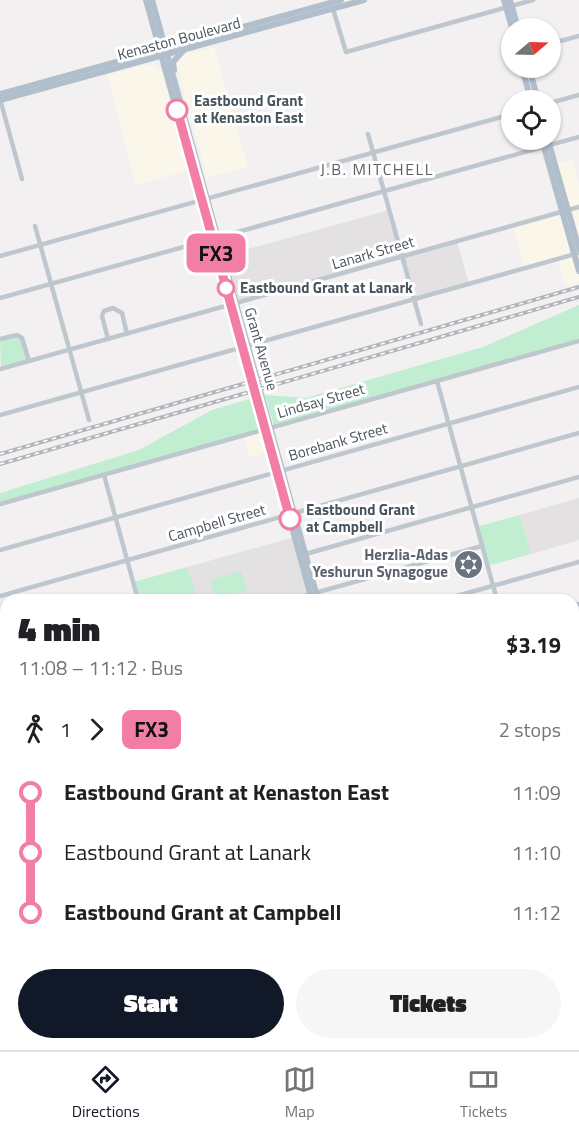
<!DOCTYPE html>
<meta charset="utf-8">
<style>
:root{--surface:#fff;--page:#f6f6f6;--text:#202124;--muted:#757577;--line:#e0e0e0;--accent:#111827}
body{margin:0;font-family:"Titillium Web",sans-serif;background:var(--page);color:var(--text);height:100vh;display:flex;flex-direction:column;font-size:22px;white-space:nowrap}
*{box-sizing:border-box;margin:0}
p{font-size:20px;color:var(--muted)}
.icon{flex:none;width:33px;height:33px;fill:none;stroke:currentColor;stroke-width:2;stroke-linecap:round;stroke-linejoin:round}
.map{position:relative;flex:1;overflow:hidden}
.side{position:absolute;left:0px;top:594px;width:579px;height:456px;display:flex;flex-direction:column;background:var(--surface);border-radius:18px 18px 0 0;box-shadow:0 2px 4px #0004}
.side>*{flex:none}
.badge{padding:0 12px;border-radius:9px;font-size:21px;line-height:39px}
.needle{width:39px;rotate:71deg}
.buttons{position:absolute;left:501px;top:18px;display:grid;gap:12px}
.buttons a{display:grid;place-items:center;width:60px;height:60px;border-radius:50%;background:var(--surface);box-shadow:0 2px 4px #0004;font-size:30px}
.map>.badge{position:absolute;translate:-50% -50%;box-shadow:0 0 0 3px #fff}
.legs{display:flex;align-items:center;gap:9px;height:66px;padding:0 18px;font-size:20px}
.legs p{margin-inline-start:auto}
.headline{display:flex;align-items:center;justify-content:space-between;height:102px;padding:0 18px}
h1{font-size:33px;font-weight:800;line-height:45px}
.primary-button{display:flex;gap:12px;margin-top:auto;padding:12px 18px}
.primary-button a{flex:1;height:69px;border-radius:36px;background:var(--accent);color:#fff;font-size:24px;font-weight:800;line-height:69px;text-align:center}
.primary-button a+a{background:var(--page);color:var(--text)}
ul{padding:0 18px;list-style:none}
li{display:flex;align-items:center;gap:21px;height:60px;font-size:22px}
li i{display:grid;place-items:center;width:9px;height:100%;margin:0 8px;background:currentColor}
li i::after{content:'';width:15px;height:15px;margin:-8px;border:4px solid;border-radius:50%;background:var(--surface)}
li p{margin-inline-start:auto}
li:first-child i{background:linear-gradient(#0000 50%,currentColor 0)}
li:last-child i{background:linear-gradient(currentColor 50%,#0000 0)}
.tabs{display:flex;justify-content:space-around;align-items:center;height:84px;border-top:2px solid var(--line);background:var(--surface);font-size:16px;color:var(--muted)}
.tabs a{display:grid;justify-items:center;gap:3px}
.tabs .current{color:var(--accent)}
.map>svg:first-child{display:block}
</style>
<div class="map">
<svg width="579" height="1050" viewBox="0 0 579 1050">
<rect width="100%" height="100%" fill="#f2f0f0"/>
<g fill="#fbf6ea">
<polygon points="214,47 248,167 207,178 176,62 183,55"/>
<polygon points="145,65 155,65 162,72 189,170 136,185 107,75"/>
<polygon points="572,160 579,183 579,243 557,164"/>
<polygon points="561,215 579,278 579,283 565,287 557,258 524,267 513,228"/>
<polygon points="265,429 271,450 249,457 243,435"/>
</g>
<g fill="#e3e1e1">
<polygon points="389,210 402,257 457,242 469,284 414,299 402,257 236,303 223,256"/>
<polygon points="579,498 579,540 531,554 520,515"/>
<polygon points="295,537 310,595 291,600 198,600 194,596 187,567"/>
</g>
<g fill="#c1edd1">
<polygon points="579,305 579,341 274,426 265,395 306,398 483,347"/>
<polygon points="19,336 29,361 1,369 0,339"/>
<polygon points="253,398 262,430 0,502 0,493 139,450 212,410"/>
<polygon points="520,515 531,554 487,566 476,527"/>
<polygon points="187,567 198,600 138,600 134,582"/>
<polygon points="241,571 247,590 215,599 210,580"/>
<polygon points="0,687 6,698 6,759 0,748"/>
<polygon points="0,770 6,782 6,858 0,860"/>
</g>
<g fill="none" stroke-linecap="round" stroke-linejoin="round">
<g stroke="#bfc7ce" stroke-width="4.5">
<polyline points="333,9 346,52 533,0"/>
<polyline points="550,44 579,36"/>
<polyline points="0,99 22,179"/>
<polyline points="550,103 579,95"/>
<polyline points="368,134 421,324"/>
<polyline points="35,226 89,420"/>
<polyline points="0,256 512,114"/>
<polyline points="0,298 579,137"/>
<polyline points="0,339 17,335 22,338 29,361"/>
<polyline points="108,339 102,316 104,311 113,308 122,313 127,334"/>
<polyline points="0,369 579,207"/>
<polyline points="437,381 497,600"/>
<polyline points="0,415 579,253"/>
<polyline points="104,475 138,600"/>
<polyline points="0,504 579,341"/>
<polyline points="0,550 579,387"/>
<polyline points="302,555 579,477"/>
<polyline points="0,596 579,433"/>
<polyline points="290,600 482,546"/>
<polyline points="442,600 579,562"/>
<polyline points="573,606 579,604"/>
<polyline points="573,652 579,650"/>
<polyline points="573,698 579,696"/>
<polyline points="573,744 579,742"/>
<polyline points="573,790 579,789"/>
<polyline points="573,835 579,833"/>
<polyline points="573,868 579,889"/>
<polyline points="573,931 579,929"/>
<polyline points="573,977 579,976"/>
<polyline points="573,1020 579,1018"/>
<polyline points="573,1037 579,1042"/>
<polyline points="263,1044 265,1050"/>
<polyline points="495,1044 502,1050"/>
<polyline points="525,1044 532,1050"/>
<polyline points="317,1050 338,1044"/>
<polyline points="382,1050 387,1044"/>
</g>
<g stroke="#b1bfcd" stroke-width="6">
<polyline points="146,0 312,600"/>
<polyline points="152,0 318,600"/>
<polyline points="504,0 512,28"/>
<polyline points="510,0 518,28"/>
<polyline points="522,68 531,100"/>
<polyline points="529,68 538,100"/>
<polyline points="174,70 173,62 183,51"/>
<polyline points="0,94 341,0"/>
<polyline points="0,100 364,0"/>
<polyline points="542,140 579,271"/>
<polyline points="548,140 579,249"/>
<polyline points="0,665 6,676"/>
<polyline points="0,678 6,689"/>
<polyline points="0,1037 6,1036"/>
<polyline points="192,1044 194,1050"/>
<polyline points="198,1044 200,1050"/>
<polyline points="446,1044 452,1050"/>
<polyline points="454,1044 460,1050"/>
<polyline points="0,1047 11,1044"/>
</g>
<defs>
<g id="rail">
<polyline points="0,454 579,287"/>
<polyline points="0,464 579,297"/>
<polyline points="0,756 6,768"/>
<polyline points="148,1044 151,1050"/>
</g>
</defs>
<use href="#rail" stroke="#b2b5ba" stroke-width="4"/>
<use href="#rail" stroke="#fff" stroke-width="1.5" stroke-dasharray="4.5" stroke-linecap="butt"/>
</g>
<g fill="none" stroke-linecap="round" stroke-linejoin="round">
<defs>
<polyline id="line-1" points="177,110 290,519"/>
</defs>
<use href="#line-1" stroke="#fff" stroke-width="14"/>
<use href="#line-1" stroke="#f27ea6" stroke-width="9"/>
</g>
<defs>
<symbol id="synagogue-disc" viewBox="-11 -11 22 22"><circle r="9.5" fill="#6b7280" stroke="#fff"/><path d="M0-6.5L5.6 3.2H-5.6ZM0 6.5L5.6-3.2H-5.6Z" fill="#fff"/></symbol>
</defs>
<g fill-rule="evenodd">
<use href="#synagogue-disc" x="452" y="548" width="33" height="33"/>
</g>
<g fill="#fff" stroke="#f27ea6" stroke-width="3">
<circle cx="177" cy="110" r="10"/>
<circle cx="226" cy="288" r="8"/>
<circle cx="290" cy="519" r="10"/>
</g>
<g text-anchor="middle" stroke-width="6" stroke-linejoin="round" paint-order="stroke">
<g font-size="15" fill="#49535c" stroke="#fff">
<text transform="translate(179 39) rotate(-15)" y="5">Kenaston Boulevard</text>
<text transform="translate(373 253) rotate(-16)" y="5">Lanark Street</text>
<text transform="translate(261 349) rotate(74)" y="5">Grant Avenue</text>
<text transform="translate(321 401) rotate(-16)" y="5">Lindsay Street</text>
<text transform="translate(338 442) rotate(-16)" y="5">Borebank Street</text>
<text transform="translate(217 523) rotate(-16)" y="5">Campbell Street</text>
</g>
<g font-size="15" font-weight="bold" fill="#49535c" stroke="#fff" text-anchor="start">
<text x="194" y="106">Eastbound Grant<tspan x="194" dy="17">at Kenaston East</tspan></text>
<text x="240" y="293">Eastbound Grant at Lanark</text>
<text x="306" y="515">Eastbound Grant<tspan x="306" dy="17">at Campbell</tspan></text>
</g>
<g font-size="15" font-weight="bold" fill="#5b616d" stroke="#fff" text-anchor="end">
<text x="448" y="560">Herzlia-Adas<tspan x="448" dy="17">Yeshurun Synagogue</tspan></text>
</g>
<g font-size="16" letter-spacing="1.5" fill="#5c6064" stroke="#fff">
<text x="377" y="175">J.B. MITCHELL</text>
</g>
</g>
</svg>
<div class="buttons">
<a><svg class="needle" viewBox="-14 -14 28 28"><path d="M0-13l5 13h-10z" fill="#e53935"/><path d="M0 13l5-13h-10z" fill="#757577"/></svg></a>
<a><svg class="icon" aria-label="locate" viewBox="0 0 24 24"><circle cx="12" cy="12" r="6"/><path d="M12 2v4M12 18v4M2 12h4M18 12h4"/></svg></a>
</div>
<b class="badge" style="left:216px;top:253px;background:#f27ea6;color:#111">FX3</b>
<section class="side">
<div class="headline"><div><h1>4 min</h1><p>11:08 – 11:12 · Bus</p></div><b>$3.19</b></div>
<div class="legs"><svg class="icon" aria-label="walk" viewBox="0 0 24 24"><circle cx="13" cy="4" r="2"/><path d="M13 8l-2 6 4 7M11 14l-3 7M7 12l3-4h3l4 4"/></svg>1<svg class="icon" aria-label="forward" viewBox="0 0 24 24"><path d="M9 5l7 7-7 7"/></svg><b class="badge" style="background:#f27ea6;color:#111">FX3</b><p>2 stops</p></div>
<ul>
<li><i style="color:#f27ea6"></i><b>Eastbound Grant at Kenaston East</b><p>11:09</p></li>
<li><i style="color:#f27ea6"></i><span>Eastbound Grant at Lanark</span><p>11:10</p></li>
<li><i style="color:#f27ea6"></i><b>Eastbound Grant at Campbell</b><p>11:12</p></li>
</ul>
<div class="primary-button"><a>Start</a><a>Tickets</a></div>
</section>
</div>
<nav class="tabs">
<a class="current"><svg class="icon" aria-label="directions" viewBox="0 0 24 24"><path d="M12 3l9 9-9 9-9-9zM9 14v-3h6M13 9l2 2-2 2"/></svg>Directions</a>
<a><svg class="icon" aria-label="map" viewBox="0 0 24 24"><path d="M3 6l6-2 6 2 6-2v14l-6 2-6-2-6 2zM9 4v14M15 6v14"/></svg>Map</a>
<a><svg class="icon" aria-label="tickets" viewBox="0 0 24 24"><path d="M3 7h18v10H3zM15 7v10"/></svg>Tickets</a>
</nav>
